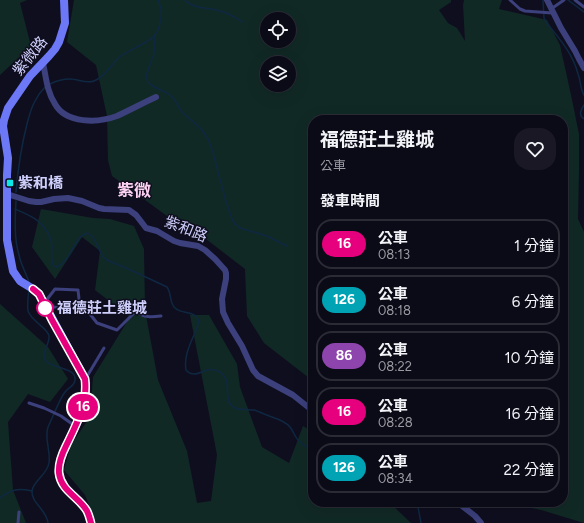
<!DOCTYPE html>
<html lang="zh-TW">
<meta charset="utf-8">
<style>
:root{--surface:#0b0a17;--page:#191824;--text:#f1f3f6;--muted:#9a9aa1;--line:#2b2b36}
body{margin:0;font-family:Figtree,"Noto Sans TC",sans-serif;background:var(--page);color:var(--text);height:100vh;display:flex;flex-direction:column;font-size:15px;white-space:nowrap}
*{box-sizing:border-box;margin:0}
p{font-size:13px;color:var(--muted)}
.icon{flex:none;width:22px;height:22px;fill:none;stroke:currentColor;stroke-width:2;stroke-linecap:round;stroke-linejoin:round}
.map{position:relative;flex:1;overflow:hidden}
.details{position:absolute;left:308px;top:115px;width:260px;height:392px;display:flex;flex-direction:column;background:var(--surface);border-radius:16px;box-shadow:0 4px 16px #0002,0 0 0 1px var(--line)}
.details>*{flex:none}
.badge{padding:0 8px;border-radius:13px;font-size:14px;line-height:26px}
.tools{position:absolute;left:260px;top:12px;display:grid;gap:8px}
.tools a{display:grid;place-items:center;width:36px;height:36px;border-radius:50%;background:var(--surface);box-shadow:0 4px 16px #0002,0 0 0 1px var(--line);font-size:20px}
.map>.badge{position:absolute;translate:-50% -50%;box-shadow:0 0 0 2px #fff}
h2{padding:0 12px;font-size:15px;line-height:36px}
.round{display:grid;place-items:center;flex:none;width:42px;height:42px;border-radius:16px;background:var(--page)}
.overview{display:flex;align-items:center;justify-content:space-between;height:68px;padding:0 12px}
h1{font-size:19px;font-weight:700;line-height:30px}
ul{padding:0;list-style:none}
li{display:flex;align-items:center;gap:12px;height:50px;margin:0 8px 6px;padding:0 4px;border:2px solid var(--line);border-radius:16px}
li div{flex:1}
li b{display:block;font-size:15px}
li em{font-style:normal}
li .badge{min-width:44px;font-weight:700;text-align:center}
.map>svg:first-child{display:block}
</style>
<div class="map">
<svg width="584" height="523" viewBox="0 0 584 523">
<rect width="100%" height="100%" fill="#0f0e1f"/>
<g fill="#112925" fill-rule="evenodd">
<polygon points="0,0 27,0 20,3 31,46 0,75"/>
<path d="M 74,0 L 451,0 L 451,2 L 439,10 L 448,23 L 457,28 L 465,41 L 463,5 L 464,0 L 502,0 L 499,9 L 547,20 L 560,45 L 571,95 L 579,134 L 579,171 L 578,219 L 584,232 L 584,523 L 541,510 L 505,502 L 563,502 L 563,120 L 313,120 L 313,381 L 264,343 L 247,316 L 245,269 L 206,239 L 178,224 L 112,176 L 108,160 L 107,116 L 96,65 L 67,42 ZM 267,19 L 289,19 L 289,41 L 267,41 ZM 267,63 L 289,63 L 289,85 L 267,85 Z"/>
<polygon points="41,209 93,218 110,219 134,226 144,249 145,310 158,380 187,451 197,503 211,501 217,455 190,315 209,315 237,364 240,387 262,447 289,463 303,426 313,432 313,502 389,502 411,523 96,523 85,495 64,470 71,445 90,417 93,377 130,317 95,290 100,251 82,237 55,279 32,247"/>
<polygon points="0,304 48,347 68,379 50,402 28,394 8,422 13,490 26,523 0,523"/>
</g>
<g fill="none" stroke-linecap="round" stroke-linejoin="round">
<g stroke="#0f2842" stroke-width="1.5">
<path d="M 185,0 C 194,10 211,7 223,12 C 230,14 236,18 243,22"/>
<path d="M 543,0 L 544,18 L 546,22 C 559,38 573,54 578,74 C 581,81 580,89 584,95"/>
<polyline points="568,0 584,12"/>
<polyline points="155,36 154,54 147,73 146,77 148,82 151,85 169,94 174,99 182,112 201,129 207,137 212,149 225,198 232,219 235,224 240,228 267,236 287,246"/>
<path d="M 50,84 C 56,81 63,79 70,79 C 78,79 86,84 94,81 C 107,76 111,63 121,56 C 129,50 150,42 155,35 C 159,31 160,23 161,18 C 162,11 161,6 158,0"/>
<path d="M 584,105 C 581,110 578,115 584,119"/>
<path d="M 16,192 C 18,169 21,147 27,124 C 29,116 31,108 35,101 C 38,95 42,90 46,86"/>
<path d="M 16,201 C 15,220 14,238 19,255 C 21,265 26,273 29,282"/>
<path d="M 15,209 C 29,215 40,219 48,233 C 50,237 52,242 52,247 C 52,254 50,260 54,266 L 57,267 C 71,261 74,237 87,233 L 93,237 L 103,257 L 107,260 L 135,272 L 167,287 C 172,294 169,303 175,308 C 183,315 197,310 199,322 C 194,338 183,353 186,370 C 197,382 205,363 220,372 C 233,381 223,396 231,405 C 236,411 247,409 254,410 C 260,412 266,415 272,417 C 278,419 286,422 290,427 C 294,432 295,438 300,442 C 304,446 309,448 313,451"/>
<path d="M 29,290 C 28,297 27,304 28,311 C 32,322 48,328 49,336 C 50,345 39,354 47,362 C 54,368 74,368 75,378 C 76,385 69,387 65,392 C 60,398 52,419 48,427 C 44,439 51,451 49,463 C 47,475 33,481 32,491 C 31,503 47,510 48,523"/>
<path d="M 0,498 C 12,489 18,488 32,491"/>
<polyline points="417,502 421,523"/>
</g>
<g stroke="#3c407c" stroke-width="3">
<polyline points="510,0 520,9 525,11 552,13"/>
<polyline points="575,0 584,7"/>
<polyline points="551,9 564,0"/>
<polyline points="45,302 55,289 78,290 80,308"/>
<path d="M 46,305 L 54,307 L 86,309 L 97,323 L 117,330 L 136,311 C 144,318 152,317 161,316"/>
<polyline points="86,378 104,348"/>
<polyline points="29,403 44,408 61,416 75,426"/>
<polyline points="18,523 19,512"/>
</g>
<g stroke="#3c407c" stroke-width="6">
<polyline points="547,0 561,28 575,51 579,59 584,68"/>
<path d="M 43,63 C 46,77 47,92 55,104 C 66,124 98,123 117,116 C 130,110 143,103 156,97"/>
<polyline points="7,194 29,201 36,202 41,202 54,199 68,198 82,201 99,208 104,209 129,210 136,215 146,228 157,231 174,241 180,243 198,246 205,250 215,259 225,270 226,273 226,279 222,299 223,312 228,323 242,346 253,370 258,376 293,395 313,411"/>
<polyline points="457,502 475,516 481,523"/>
</g>
<path stroke="#6c78f6" stroke-width="8" d="M 64,0 L 65,23 L 59,42 L 55,49 L 49,56 L 30,76 L 8,108 L 4,120 L 3,126 L 8,158 L 7,175 L 7,240 L 13,271 L 20,281 L 33,289 L 39,294 L 85,379 C 89,404 76,425 66,446 C 62,454 58,463 59,473 C 61,491 79,497 87,511 C 89,515 90,519 91,523"/>
</g>
<g fill="none" stroke-linecap="round" stroke-linejoin="round">
<defs>
<path id="line" d="M 33,289 L 39,294 L 52,320 L 85,379 C 88,404 76,425 66,446 C 62,454 58,463 59,473 C 61,491 79,497 87,511 C 89,515 90,519 91,523"/>
</defs>
<use href="#line" stroke="#fff" stroke-width="9"/>
<use href="#line" stroke="#e6007e" stroke-width="6"/>
</g>
<rect fill="#0ee9e7" stroke="#0f0e1f" stroke-width="1.5" x="6" y="179" width="8" height="8" rx="2"/>
<circle fill="#fff" stroke="#e6007e" stroke-width="2" cx="45" cy="308" r="8"/>
<g text-anchor="middle" stroke-width="3" stroke-linejoin="round" paint-order="stroke">
<g font-size="15" fill="#cfcffc" stroke="#0f0e1f">
<text transform="translate(30 56) rotate(-51)" y="5">紫微路</text>
<text transform="translate(186 229) rotate(22)" y="5">紫和路</text>
</g>
<g font-size="15" font-weight="bold" fill="#cfcffc" stroke="#0f0e1f" text-anchor="start">
<text x="18" y="188">紫和橋</text>
</g>
<g font-size="15" font-weight="bold" fill="#cfcffc" stroke="#0f0e1f" text-anchor="start">
<text x="57" y="313">福德莊土雞城</text>
</g>
<g font-size="17" font-weight="bold" fill="#fcd1f1" stroke="#0f0e1f">
<text x="134" y="196">紫微</text>
</g>
</g>
</svg>
<div class="tools">
<a><svg class="icon" aria-label="locate" viewBox="0 0 24 24"><circle cx="12" cy="12" r="6"/><path d="M12 2v4M12 18v4M2 12h4M18 12h4"/></svg></a>
<a><svg class="icon" aria-label="layers" viewBox="0 0 24 24"><path d="M12 4l9 5-9 5-9-5zM3 14l9 5 9-5"/></svg></a>
</div>
<b class="badge" style="left:83px;top:407px;background:#e6007e;color:#fff">16</b>
<section class="details">
<div class="overview"><div><h1>福德莊土雞城</h1><p>公車</p></div><a class="round"><svg class="icon" aria-label="heart" viewBox="0 0 24 24"><path d="M12 20l-8-8c-3-5 5-10 8-4 3-6 11-1 8 4z"/></svg></a></div>
<h2>發車時間</h2>
<ul>
<li><span class="badge" style="background:#e6007e;color:#fff">16</span><div><b>公車</b><p>08:13</p></div><em>1 分鐘</em></li>
<li><span class="badge" style="background:#00a3b4;color:#fff">126</span><div><b>公車</b><p>08:18</p></div><em>6 分鐘</em></li>
<li><span class="badge" style="background:#8e44ad;color:#fff">86</span><div><b>公車</b><p>08:22</p></div><em>10 分鐘</em></li>
<li><span class="badge" style="background:#e6007e;color:#fff">16</span><div><b>公車</b><p>08:28</p></div><em>16 分鐘</em></li>
<li><span class="badge" style="background:#00a3b4;color:#fff">126</span><div><b>公車</b><p>08:34</p></div><em>22 分鐘</em></li>
</ul>
</section>
</div>
